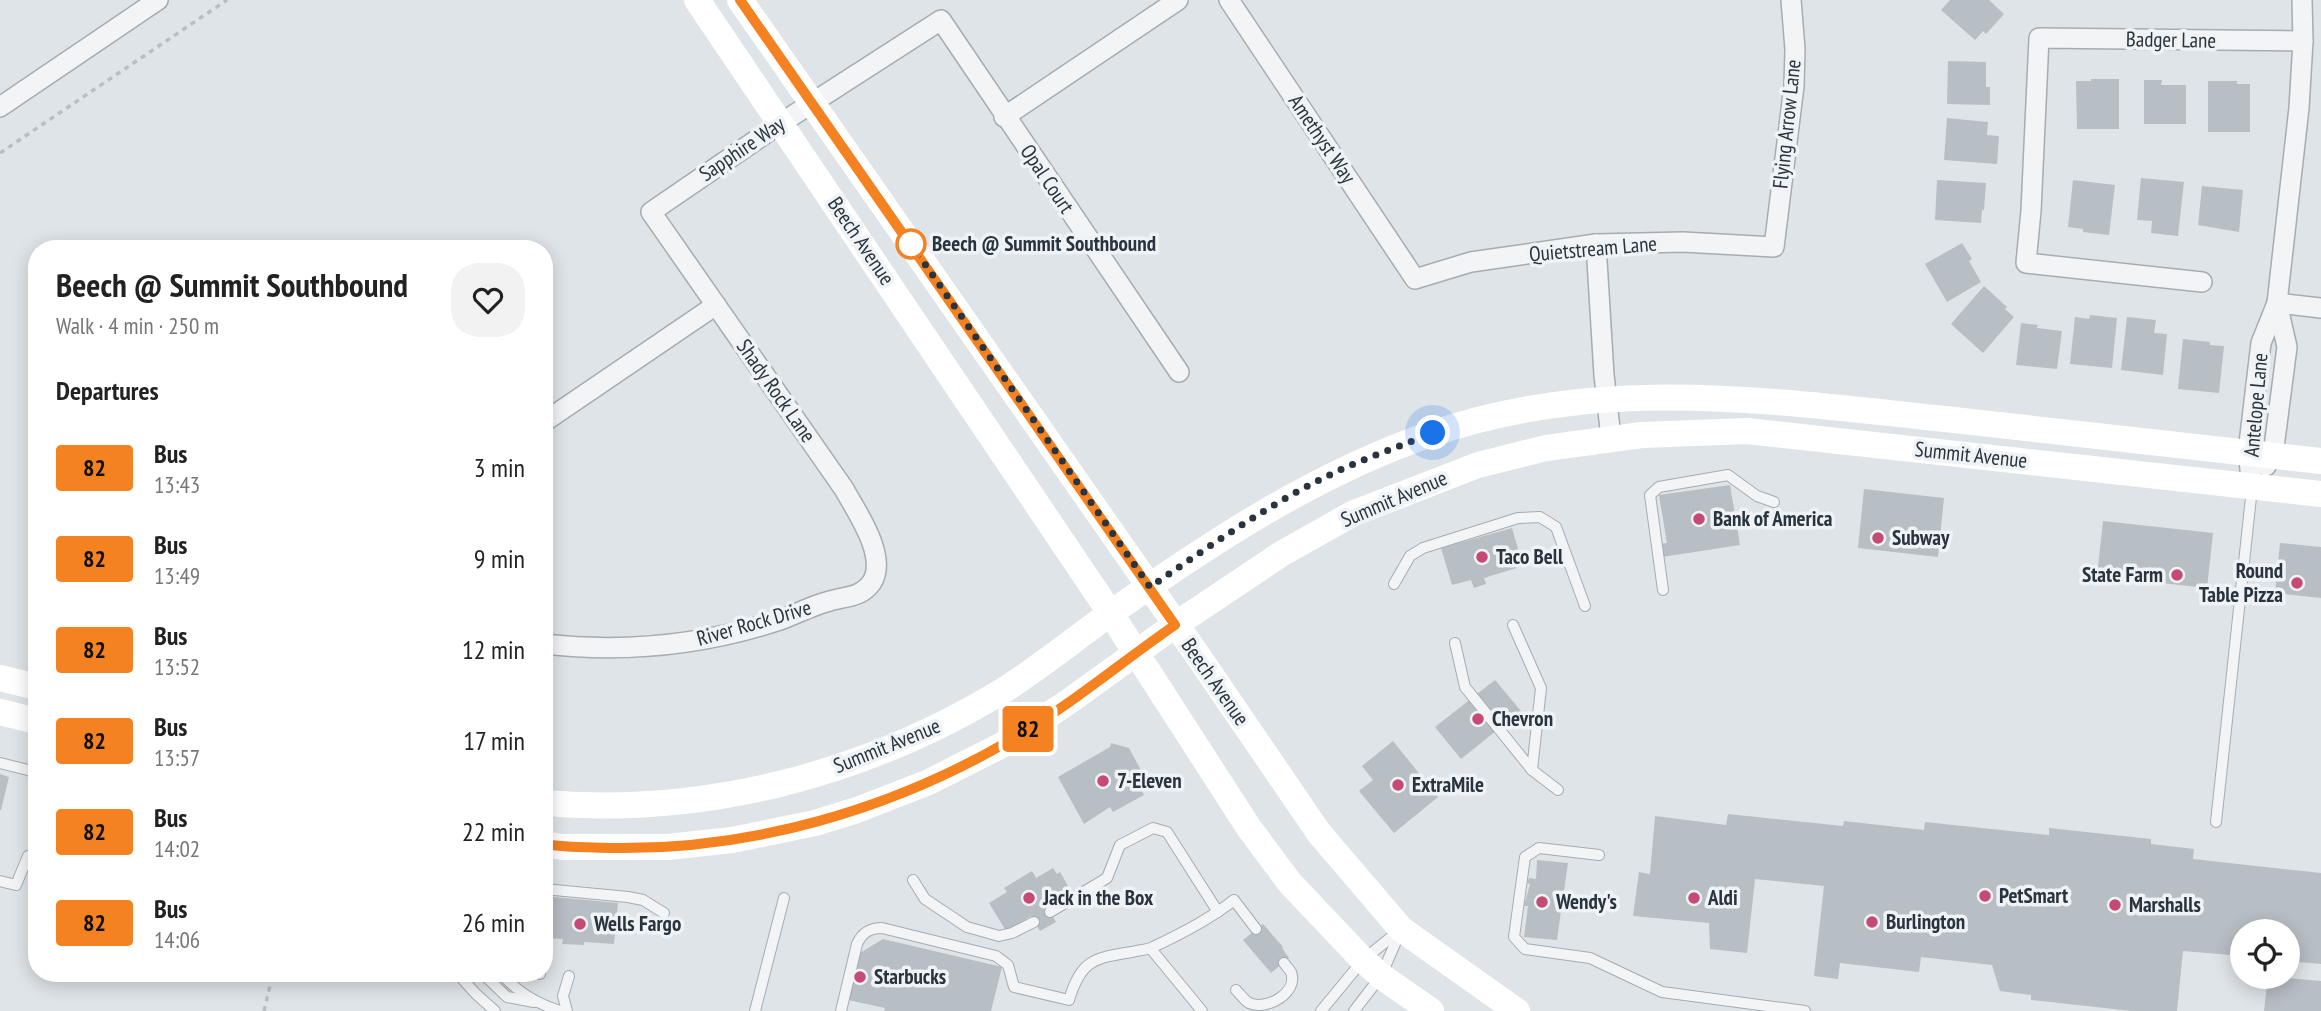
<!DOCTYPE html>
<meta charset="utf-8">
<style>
:root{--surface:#fff;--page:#f2f2f2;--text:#222;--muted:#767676}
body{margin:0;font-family:"PT Sans Narrow",sans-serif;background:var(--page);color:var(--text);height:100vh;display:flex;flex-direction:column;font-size:26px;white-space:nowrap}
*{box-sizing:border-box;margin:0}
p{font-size:23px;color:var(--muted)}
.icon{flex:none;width:38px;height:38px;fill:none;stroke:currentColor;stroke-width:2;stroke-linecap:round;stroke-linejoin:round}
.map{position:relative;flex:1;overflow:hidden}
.panel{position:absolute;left:28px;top:240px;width:525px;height:742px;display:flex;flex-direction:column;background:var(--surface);border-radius:28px;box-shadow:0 4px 18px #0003}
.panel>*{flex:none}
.badge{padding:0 14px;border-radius:5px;font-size:24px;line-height:46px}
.controls{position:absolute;left:2230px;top:919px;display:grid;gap:14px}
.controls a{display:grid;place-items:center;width:70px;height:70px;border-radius:50%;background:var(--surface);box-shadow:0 4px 18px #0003;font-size:35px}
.you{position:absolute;width:35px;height:35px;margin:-18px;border:5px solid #fff;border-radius:50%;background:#1a73e8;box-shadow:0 0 0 10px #1a73e833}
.map>.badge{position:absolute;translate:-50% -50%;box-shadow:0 0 0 4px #fff}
h2{padding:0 28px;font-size:26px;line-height:63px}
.round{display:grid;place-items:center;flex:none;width:74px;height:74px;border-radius:28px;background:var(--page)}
.summary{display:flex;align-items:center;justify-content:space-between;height:119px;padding:0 28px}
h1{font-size:33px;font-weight:600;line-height:52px}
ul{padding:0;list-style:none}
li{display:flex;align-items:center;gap:21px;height:91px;padding:0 28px}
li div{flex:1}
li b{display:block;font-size:26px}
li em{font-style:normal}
li .badge{min-width:77px;font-weight:700;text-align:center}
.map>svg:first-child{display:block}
</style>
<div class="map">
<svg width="2321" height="1011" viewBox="0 0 2321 1011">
<rect width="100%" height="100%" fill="#dfe4e8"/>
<g fill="#b7bec4">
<polygon points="1950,0 1989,0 2004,14 1986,34 1983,31 1975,40 1941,10"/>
<polygon points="1948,61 1986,62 1986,87 1990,87 1990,105 1947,104"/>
<polygon points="2091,79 2119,79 2119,129 2077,129 2076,81 2091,81"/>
<polygon points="2144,80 2162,80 2161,85 2186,85 2186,124 2144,124"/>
<polygon points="2208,81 2237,81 2237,84 2250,84 2250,132 2208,132"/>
<polygon points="1947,118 1988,122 1987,135 1999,136 1997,164 1944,160"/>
<polygon points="2141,178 2184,182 2178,236 2151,233 2152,221 2137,220"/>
<polygon points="1937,180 1986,183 1984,210 1982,210 1981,223 1935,220"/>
<polygon points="2073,180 2115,185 2109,235 2083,232 2083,229 2068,227"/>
<polygon points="2202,186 2243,190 2239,232 2198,225"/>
<polygon points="1962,243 1972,259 1969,261 1981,282 1947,302 1925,264"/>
<polygon points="1984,286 2007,307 2005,309 2014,317 1983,353 1951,324"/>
<polygon points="2090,315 2117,318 2112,368 2070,364 2075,317 2089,319"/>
<polygon points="2127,317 2156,320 2154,333 2167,334 2163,375 2121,370"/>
<polygon points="2021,323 2038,325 2037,328 2062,331 2057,369 2016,365"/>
<polygon points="2183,339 2210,342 2210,345 2224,346 2219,393 2178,389"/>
<polygon points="1730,485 1740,545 1662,557 1660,544 1667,543 1659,495"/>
<polygon points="1864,489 1944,498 1938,557 1858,548"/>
<polygon points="2103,521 2213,533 2207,588 2097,576"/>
<polygon points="1512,528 1523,566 1484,578 1486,584 1474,588 1471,580 1452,585 1441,548"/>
<polygon points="2280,543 2321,547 2321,598 2275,593"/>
<polygon points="1495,680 1521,711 1461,759 1435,727"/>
<polygon points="1393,741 1438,797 1394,833 1359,791 1373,780 1362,766"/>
<polygon points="1111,743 1129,748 1149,785 1141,789 1144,795 1113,812 1110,807 1084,824 1058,777 1110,747"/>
<polygon points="0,774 9,777 1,810 0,810"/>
<polygon points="1728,814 1843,826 1844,821 1924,830 1925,822 2049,835 2049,828 2151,839 2151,844 2194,849 2193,859 2321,873 2321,964 2287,961 2287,931 2242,931 2242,956 2183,951 2177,1011 2132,1011 2031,1000 2031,995 2000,991 1992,965 1921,957 1919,972 1840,963 1838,979 1814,976 1824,886 1755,879 1747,953 1710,949 1709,923 1633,916 1639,872 1650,874 1655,816 1726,825"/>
<polygon points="1537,860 1568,863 1563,898 1559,897 1558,910 1561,911 1557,940 1524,937 1528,906 1524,906 1530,884 1527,883 1529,878 1536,879"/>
<polygon points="1053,868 1057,874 1060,872 1068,886 1065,888 1069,894 1047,907 1056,922 1040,931 1031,916 1006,931 989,903 1007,892 1004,888 1032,871 1036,878"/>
<polygon points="544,896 618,903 614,944 584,942 584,945 562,944 563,939 544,938"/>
<polygon points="1263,924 1283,947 1282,948 1289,958 1271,973 1243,940"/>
<polygon points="883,939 1002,967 991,1011 884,1011 885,1008 848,1000 860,953"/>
<polygon points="2268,976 2321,981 2321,1011 2264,1011"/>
</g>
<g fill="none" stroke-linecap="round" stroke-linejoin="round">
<defs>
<g id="lane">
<polyline points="1394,584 1410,556 1423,548 1518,518 1540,517 1556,527 1585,606"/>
<polyline points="1663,590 1650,495 1659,487 1728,475 1757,496 1774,502"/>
<polyline points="1513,625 1541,688 1532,770"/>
<polyline points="1455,643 1465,687 1532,770 1558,790"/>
<polyline points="0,763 28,770 37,774"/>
<polyline points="2216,822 2252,488"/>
<polyline points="1599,855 1539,848 1525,857 1514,937 1525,949 1590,958 1662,992 1805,1011"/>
<polyline points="913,880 925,899 967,927 999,936 1012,933 1034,922"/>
<polyline points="0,881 16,885 28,856"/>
<polyline points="544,889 628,897 643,900 664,913"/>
<polyline points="1050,912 1107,878 1120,845 1153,828 1167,832 1218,912"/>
<polyline points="1151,949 1202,1011"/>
<polyline points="457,973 476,994 495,1011"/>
<polyline points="482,973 507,997 534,1002"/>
<path d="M 501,973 C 516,991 538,1004 560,1011"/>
<polyline points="539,973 540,974"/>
<path d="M 1236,990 C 1240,994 1244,1000 1249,1003 C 1266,1011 1299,993 1291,972 C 1289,969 1286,966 1284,963"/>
<polyline points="567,1011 563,996 569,976"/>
<polyline points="755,1011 784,898"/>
<path d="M 841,1011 L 857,944 C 862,933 869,928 882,928 L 996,956 L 1008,965 L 1014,987 L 1069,1000 C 1081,960 1094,958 1132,952 C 1139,950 1147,950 1153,947 C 1181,934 1210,919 1234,900 L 1256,929"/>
<polyline points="1321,1011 1363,960 1400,930"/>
<polyline points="1354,1011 1381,976 1401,930"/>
</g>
<g id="street">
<polyline points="1229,0 1415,279 1471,262 1596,244 1683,242 1774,247 1794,86 1795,49 1791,0"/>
<polyline points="0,107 158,0"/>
<polyline points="1004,117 1178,0"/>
<polyline points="1596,244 1604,375 1611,438"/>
<polyline points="2202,282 2026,263 2031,211 2039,38 2303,41"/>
<polyline points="2277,303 2321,308"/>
<polyline points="544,422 716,305"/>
<polyline points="2266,466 2273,455 2287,347 2277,303"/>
<polyline points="2252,487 2248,452 2261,343 2277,303 2299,108 2303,41 2302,0"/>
<path d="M 544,644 C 624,653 704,645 780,620 C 797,614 813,605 830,601 C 846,596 861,598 872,582 C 888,556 856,511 844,489 L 651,212 L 781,123 L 941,20 L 1179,372"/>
</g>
</defs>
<use href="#lane" stroke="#a5acb2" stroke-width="12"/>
<use href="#street" stroke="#a5acb2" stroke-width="22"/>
<g stroke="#babec2" stroke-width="3.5" stroke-dasharray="5 5" stroke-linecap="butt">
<polyline points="0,153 227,0"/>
<polyline points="264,1011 273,973"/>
</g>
<use href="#lane" stroke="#f2f4f6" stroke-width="10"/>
<use href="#street" stroke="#f2f4f6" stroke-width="19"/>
<g stroke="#fff" stroke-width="26">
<polyline points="697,0 1111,614 1249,828 1290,883 1363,960 1381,976 1431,1011"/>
<polyline points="740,0 1196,653 1319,833 1401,929 1517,1011"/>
<polyline points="0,678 37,687"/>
<polyline points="0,712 37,721"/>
<path d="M 544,803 C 702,816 860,776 996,695 C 1036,671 1073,640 1111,613 C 1212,542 1315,474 1431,434 C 1599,376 1764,400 1936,418 C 2064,432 2193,447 2321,461"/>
<polyline points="544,844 562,847 668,847 732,840 815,823 857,810 929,782 1010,741 1068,702 1175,625 1281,554 1354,513 1478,465 1546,448 1642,435 1747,431 2321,494"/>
</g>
</g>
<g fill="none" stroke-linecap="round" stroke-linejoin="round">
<defs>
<path id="line" d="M 544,844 C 567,848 590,847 613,848 C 752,850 890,810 1009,741 C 1067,708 1120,663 1175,625 L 740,0"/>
</defs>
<use href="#line" stroke="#fff" stroke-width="16"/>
<use href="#line" stroke="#f58220" stroke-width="10"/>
<path stroke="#29343e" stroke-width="7" stroke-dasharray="0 12.6" d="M 911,244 L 1150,587 C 1210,546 1271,502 1338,471 C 1368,457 1401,446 1433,433"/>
</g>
<circle fill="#fff" stroke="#f58220" stroke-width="3.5" cx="911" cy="244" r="14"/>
<g fill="#c64b74" stroke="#eff3f5" stroke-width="2.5">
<circle cx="1699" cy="519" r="7"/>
<circle cx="1878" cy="538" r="7"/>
<circle cx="1482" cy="557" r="7"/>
<circle cx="2177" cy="575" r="7"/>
<circle cx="2297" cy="583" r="7"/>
<circle cx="1478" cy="719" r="7"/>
<circle cx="1103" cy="781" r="7"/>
<circle cx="1398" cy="785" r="7"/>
<circle cx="1985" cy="896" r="7"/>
<circle cx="1029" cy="898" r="7"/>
<circle cx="1694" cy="898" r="7"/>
<circle cx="1542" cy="902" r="7"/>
<circle cx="2115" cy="905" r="7"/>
<circle cx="1872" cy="922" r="7"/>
<circle cx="580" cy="924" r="7"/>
<circle cx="860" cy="977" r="7"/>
</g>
<g text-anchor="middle" stroke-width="7" stroke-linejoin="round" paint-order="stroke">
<g font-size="21" fill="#29343e" stroke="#eff3f5">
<text transform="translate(2171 40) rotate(1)" y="7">Badger Lane</text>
<text transform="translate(1787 124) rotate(-84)" y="7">Flying Arrow Lane</text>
<text transform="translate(1322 139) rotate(56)" y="7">Amethyst Way</text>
<text transform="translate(742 149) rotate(-34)" y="7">Sapphire Way</text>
<text transform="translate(1047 179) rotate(56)" y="7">Opal Court</text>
<text transform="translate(861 241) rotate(56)" y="7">Beech Avenue</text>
<text transform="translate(1593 249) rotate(-5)" y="7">Quietstream Lane</text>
<text transform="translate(776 391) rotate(55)" y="7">Shady Rock Lane</text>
<text transform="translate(2256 405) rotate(-85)" y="7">Antelope Lane</text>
<text transform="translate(1971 455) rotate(6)" y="7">Summit Avenue</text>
<text transform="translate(1394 499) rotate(-23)" y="7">Summit Avenue</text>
<text transform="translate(754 623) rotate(-16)" y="7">River Rock Drive</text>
<text transform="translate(1215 682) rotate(55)" y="7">Beech Avenue</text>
<text transform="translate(887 746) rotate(-22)" y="7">Summit Avenue</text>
</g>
<g font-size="21" font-weight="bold" fill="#29343e" stroke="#eff3f5" text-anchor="start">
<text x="932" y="251">Beech @ Summit Southbound</text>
</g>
<g font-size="21" font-weight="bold" fill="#29343e" stroke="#eff3f5" text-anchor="start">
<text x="1713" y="526">Bank of America</text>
<text x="1892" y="545">Subway</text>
<text x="1496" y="564">Taco Bell</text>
<text x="2283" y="578" text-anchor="end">Round<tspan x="2283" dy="24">Table Pizza</tspan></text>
<text x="2163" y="582" text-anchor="end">State Farm</text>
<text x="1492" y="726">Chevron</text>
<text x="1117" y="788">7-Eleven</text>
<text x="1412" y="792">ExtraMile</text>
<text x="1999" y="903">PetSmart</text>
<text x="1043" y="905">Jack in the Box</text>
<text x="1708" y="905">Aldi</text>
<text x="1556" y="909">Wendy's</text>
<text x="2129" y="912">Marshalls</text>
<text x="1886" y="929">Burlington</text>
<text x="594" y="931">Wells Fargo</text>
<text x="874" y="984">Starbucks</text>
</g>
</g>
</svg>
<div class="controls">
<a><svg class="icon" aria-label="locate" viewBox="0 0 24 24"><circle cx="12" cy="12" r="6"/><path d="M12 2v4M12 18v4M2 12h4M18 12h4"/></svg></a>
</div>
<div class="you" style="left:1433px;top:433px"></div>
<b class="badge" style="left:1028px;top:729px;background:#f58220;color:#111">82</b>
<section class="panel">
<div class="summary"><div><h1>Beech @ Summit Southbound</h1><p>Walk · 4 min · 250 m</p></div><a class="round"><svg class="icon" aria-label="heart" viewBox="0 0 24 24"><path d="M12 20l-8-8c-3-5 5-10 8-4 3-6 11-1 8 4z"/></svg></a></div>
<h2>Departures</h2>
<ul>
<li><span class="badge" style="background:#f58220;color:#111">82</span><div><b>Bus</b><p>13:43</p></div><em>3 min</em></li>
<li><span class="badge" style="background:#f58220;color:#111">82</span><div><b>Bus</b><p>13:49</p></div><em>9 min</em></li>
<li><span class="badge" style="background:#f58220;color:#111">82</span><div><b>Bus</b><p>13:52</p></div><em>12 min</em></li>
<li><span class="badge" style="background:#f58220;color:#111">82</span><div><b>Bus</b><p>13:57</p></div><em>17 min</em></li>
<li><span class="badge" style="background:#f58220;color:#111">82</span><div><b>Bus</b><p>14:02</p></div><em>22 min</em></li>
<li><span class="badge" style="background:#f58220;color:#111">82</span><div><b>Bus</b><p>14:06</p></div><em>26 min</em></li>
</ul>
</section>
</div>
